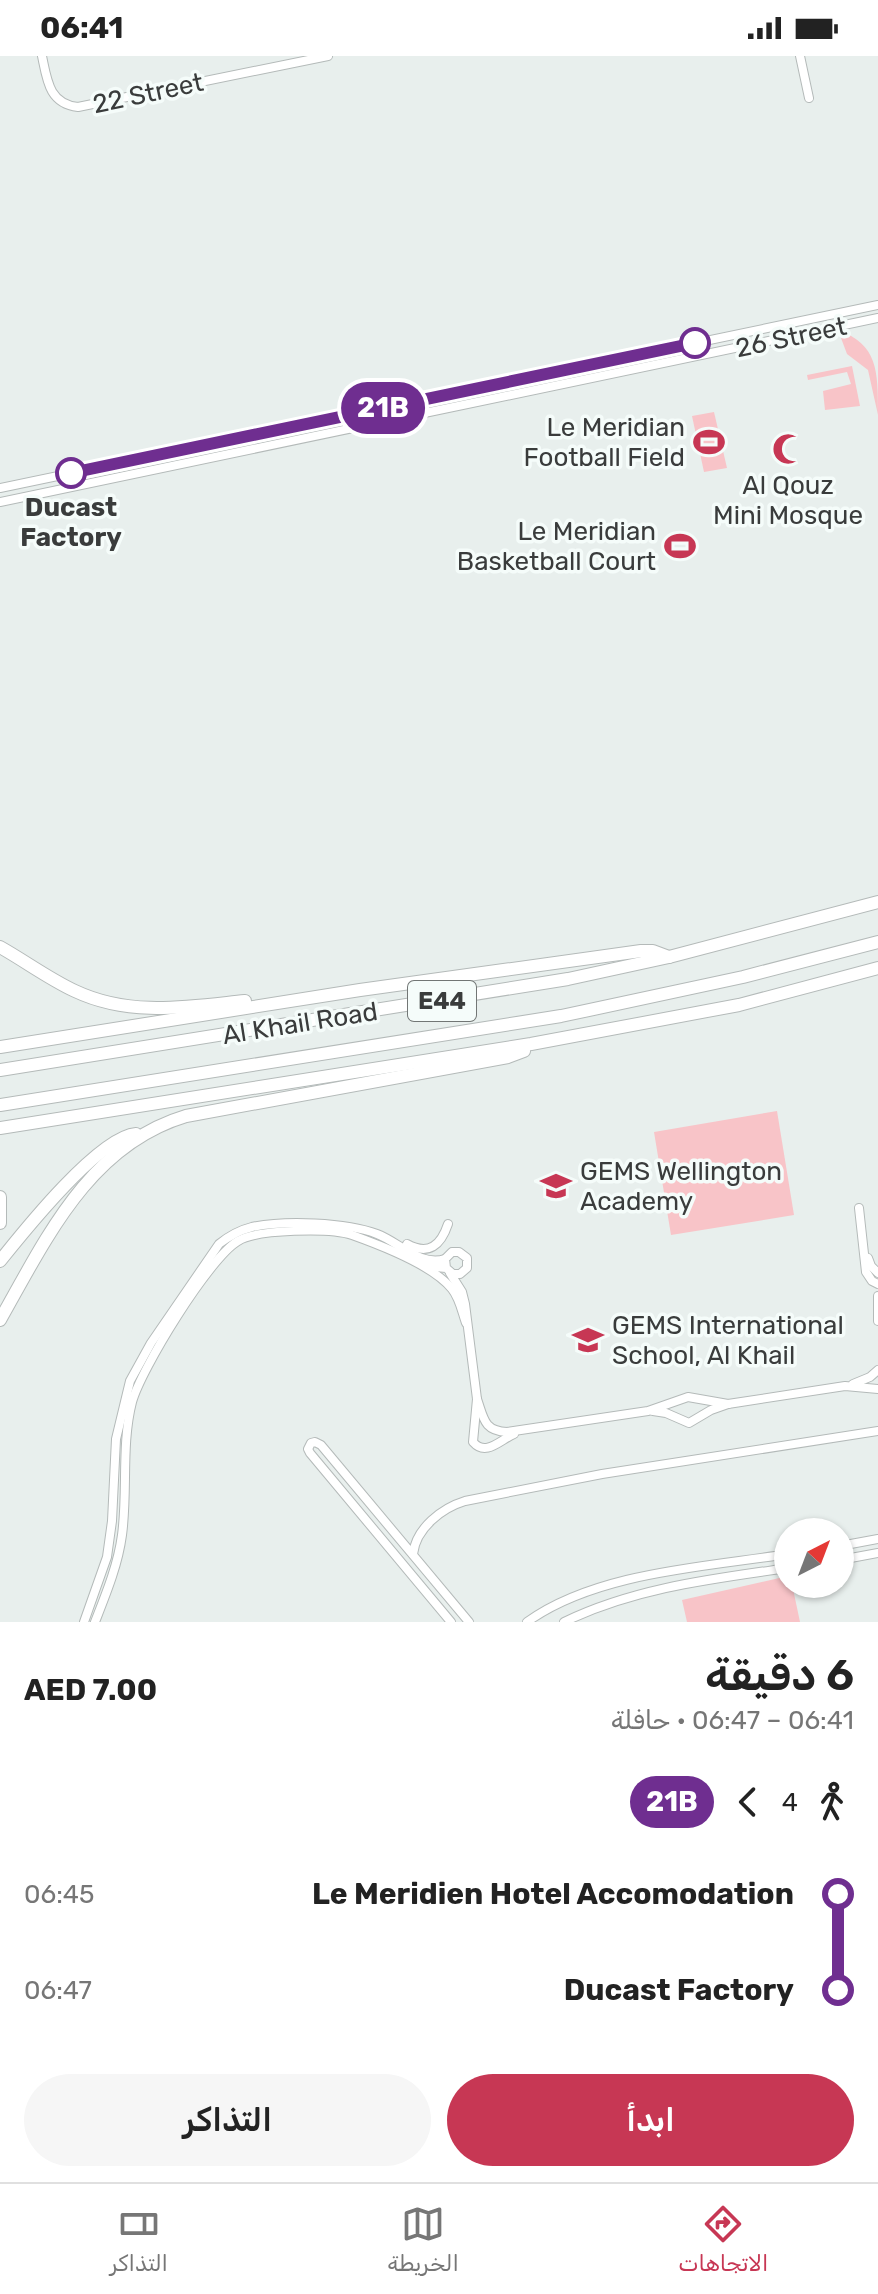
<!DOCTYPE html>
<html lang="ar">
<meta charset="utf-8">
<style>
:root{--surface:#fff;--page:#f6f6f6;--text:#222;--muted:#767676;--line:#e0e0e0;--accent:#c73754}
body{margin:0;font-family:Rubik,"Noto Sans Arabic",sans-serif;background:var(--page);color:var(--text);direction:rtl;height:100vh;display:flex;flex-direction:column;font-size:30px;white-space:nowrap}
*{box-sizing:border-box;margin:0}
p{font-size:26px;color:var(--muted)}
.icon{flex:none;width:44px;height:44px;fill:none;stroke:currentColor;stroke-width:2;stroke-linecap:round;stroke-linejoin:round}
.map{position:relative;height:1566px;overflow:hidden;direction:ltr}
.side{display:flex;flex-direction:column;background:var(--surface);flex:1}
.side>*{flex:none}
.badge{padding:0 16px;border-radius:26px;font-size:28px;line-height:52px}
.needle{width:52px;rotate:42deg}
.fabs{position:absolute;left:774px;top:1462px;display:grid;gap:16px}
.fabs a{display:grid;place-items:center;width:80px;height:80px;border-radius:50%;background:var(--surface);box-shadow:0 2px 6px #0004;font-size:40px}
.map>.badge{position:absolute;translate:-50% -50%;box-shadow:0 0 0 4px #fff}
.legs{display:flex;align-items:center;gap:12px;height:88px;padding:0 24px;font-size:26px}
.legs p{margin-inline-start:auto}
.overview{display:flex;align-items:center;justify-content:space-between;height:136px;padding:0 24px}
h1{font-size:44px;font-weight:600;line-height:60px}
.cta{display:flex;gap:16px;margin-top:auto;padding:16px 24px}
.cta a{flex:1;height:92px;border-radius:48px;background:var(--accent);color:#fff;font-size:32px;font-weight:600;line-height:92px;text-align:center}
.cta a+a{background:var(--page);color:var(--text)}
ul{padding:0 24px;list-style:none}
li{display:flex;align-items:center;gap:28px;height:96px;font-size:30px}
li i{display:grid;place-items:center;width:12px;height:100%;margin:0 10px;background:currentColor}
li i::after{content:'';width:20px;height:20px;margin:-10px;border:6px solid;border-radius:50%;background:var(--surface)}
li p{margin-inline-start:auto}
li:first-child i{background:linear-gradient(#0000 50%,currentColor 0)}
li:last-child i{background:linear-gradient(currentColor 50%,#0000 0)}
.status{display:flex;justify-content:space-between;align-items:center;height:56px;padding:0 40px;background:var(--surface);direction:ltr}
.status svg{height:22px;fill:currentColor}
.menu{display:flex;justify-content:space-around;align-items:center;height:112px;border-top:2px solid var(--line);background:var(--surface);font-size:22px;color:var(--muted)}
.menu a{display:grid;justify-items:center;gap:4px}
.menu .on{color:var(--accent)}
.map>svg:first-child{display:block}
</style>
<div class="status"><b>06:41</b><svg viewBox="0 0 49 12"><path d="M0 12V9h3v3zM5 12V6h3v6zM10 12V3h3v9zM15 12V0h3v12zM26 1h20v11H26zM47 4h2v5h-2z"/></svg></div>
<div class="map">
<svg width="878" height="1566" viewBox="0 0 878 1566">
<rect width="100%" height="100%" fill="#e8efed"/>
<g fill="#f8c4c8">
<path d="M 838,274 C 878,289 878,314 878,359 L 868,314 L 847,298 Z"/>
<polygon points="852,310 860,350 825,354 823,335 851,328 847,316 808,324 807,319"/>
<polygon points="714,356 727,412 704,416 692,360"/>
<polygon points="777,1055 794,1159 671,1179 654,1076"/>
<polygon points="788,1520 788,1528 792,1528 800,1566 687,1566 682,1544"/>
</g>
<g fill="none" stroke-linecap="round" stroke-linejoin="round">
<defs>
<g id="minor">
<path d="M 42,0 C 47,24 49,48 78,51 L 328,0"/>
<polyline points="800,0 809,42"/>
<polyline points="0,432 878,249"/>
<polyline points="0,446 878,262"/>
<polyline points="859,1152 866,1216 872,1225 878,1228"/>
<path d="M 407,1188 C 429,1200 441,1189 448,1168"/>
<polyline points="868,1202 871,1210 878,1217"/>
<polyline points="425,1210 446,1212 453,1218 460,1218 467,1212 467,1202 459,1196 452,1196 445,1203 446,1212"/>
<path d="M 450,1217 L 462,1236 L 465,1248 L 477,1343 L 473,1386 C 486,1401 500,1384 514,1378"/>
<polyline points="878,1240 878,1265"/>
<polyline points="853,1328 870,1321 878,1314"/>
<path d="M 477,1343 C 484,1363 484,1375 507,1376 L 648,1355 L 688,1341 L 728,1348"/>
<polyline points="653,1355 666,1357 689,1367 711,1354 728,1348 845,1330 878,1333"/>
<polyline points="840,1490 878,1483"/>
<path d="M 413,1498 C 416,1472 442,1452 465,1445 L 602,1418 L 878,1375"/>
<polyline points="840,1504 878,1497"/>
<path d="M 84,1566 L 107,1501 L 112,1465 L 116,1383 L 130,1325 L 151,1287 L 219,1188 C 229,1180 240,1174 252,1171 C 284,1164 346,1166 377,1178 C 399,1186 420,1211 445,1203"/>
<path d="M 95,1566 C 106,1538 118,1509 122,1479 C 128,1435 121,1389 132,1346 C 141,1313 209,1202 238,1185 C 257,1173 331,1172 352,1179 C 380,1189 433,1209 452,1233 C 460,1243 462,1256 466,1267"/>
<polyline points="451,1566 310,1397 308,1393 311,1387 315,1386 321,1389 469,1566"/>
<path d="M 527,1566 C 596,1516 706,1511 788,1498"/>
<path d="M 564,1566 C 634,1532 711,1523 788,1512"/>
</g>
<g id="highway">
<path d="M 0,891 C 25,905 49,923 75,935 C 130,961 187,951 245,945"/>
<polyline points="0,991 360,934 641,895 653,895 669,901"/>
<polyline points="0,1014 568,923 669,901 878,846"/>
<polyline points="0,1049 561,960 743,921 878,886"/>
<polyline points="0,1072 531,988 739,949 878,912"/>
<polyline points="0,1141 0,1167"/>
<path d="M 0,1205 C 24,1175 99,1081 136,1078"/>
<path d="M 0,1264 C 46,1183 89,1089 186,1060 L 508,1001 L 524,995"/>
</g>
</defs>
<use href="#minor" stroke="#b4bab9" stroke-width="10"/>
<use href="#highway" stroke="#b4bab9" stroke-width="14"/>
<use href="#minor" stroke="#fff" stroke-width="8"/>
<use href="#highway" stroke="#fff" stroke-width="12"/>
</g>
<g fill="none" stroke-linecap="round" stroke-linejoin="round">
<defs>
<polyline id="line-1" points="71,417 695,287"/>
</defs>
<use href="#line-1" stroke="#fff" stroke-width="18"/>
<use href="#line-1" stroke="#6f2e90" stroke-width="12"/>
</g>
<defs>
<symbol id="stadium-bare" viewBox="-9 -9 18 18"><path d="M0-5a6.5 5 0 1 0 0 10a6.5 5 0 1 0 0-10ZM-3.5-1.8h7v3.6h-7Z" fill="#c73754" stroke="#f5fcfa" stroke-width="2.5" paint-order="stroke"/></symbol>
<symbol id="mosque-bare" viewBox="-9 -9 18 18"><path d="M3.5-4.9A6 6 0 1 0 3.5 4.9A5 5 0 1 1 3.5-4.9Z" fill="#c73754" stroke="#f5fcfa" stroke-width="2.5" paint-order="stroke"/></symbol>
<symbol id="school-bare" viewBox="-9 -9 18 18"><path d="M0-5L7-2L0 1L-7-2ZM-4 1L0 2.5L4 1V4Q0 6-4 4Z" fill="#c73754" stroke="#f5fcfa" stroke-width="2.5" paint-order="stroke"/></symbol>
</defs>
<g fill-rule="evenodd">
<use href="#stadium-bare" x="687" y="364" width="44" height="44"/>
<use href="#mosque-bare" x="766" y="371" width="44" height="44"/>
<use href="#stadium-bare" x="658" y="468" width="44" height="44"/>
<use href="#school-bare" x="534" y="1108" width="44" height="44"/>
<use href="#school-bare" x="566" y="1262" width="44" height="44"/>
</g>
<g fill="#fff" stroke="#6f2e90" stroke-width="4">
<circle cx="695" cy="287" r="14"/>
<circle cx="71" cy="417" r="14"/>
</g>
<g text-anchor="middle" stroke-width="7" stroke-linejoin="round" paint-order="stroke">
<rect fill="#f5fcfa" stroke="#727675" stroke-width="2" x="408" y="925" width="68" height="40" rx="6"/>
<g font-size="24" font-weight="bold" fill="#3a3c3c">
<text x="442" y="953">E44</text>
</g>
<g font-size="26" fill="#3a3c3c" stroke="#f5fcfa">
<text transform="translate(148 37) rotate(-12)" y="9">22 Street</text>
<text transform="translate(791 281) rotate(-12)" y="9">26 Street</text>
<text transform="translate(300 967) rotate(-9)" y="9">Al Khail Road</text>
</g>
<g font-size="26" fill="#3a3c3c" stroke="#f5fcfa" text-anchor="end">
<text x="685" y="380">Le Meridian<tspan x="685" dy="30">Football Field</tspan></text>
<text x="788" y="438" text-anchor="middle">Al Qouz<tspan x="788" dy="30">Mini Mosque</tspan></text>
<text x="656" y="484">Le Meridian<tspan x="656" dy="30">Basketball Court</tspan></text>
<text x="580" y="1124" text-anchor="start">GEMS Wellington<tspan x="580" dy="30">Academy</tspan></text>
<text x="612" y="1278" text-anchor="start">GEMS International<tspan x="612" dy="30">School, Al Khail</tspan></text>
</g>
<g font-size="26" font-weight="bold" fill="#3a3c3c" stroke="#f5fcfa">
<text x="71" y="460">Ducast<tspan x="71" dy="30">Factory</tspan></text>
</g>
</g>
</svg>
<div class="fabs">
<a><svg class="needle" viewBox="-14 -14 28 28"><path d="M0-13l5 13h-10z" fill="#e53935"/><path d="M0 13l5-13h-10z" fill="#767676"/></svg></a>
</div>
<b class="badge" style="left:383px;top:352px;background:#6f2e90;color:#fff">21B</b>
</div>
<section class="side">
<div class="overview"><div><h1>6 دقيقة</h1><p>06:41 – 06:47 · حافلة</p></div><b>AED 7.00</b></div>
<div class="legs"><svg class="icon" aria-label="walk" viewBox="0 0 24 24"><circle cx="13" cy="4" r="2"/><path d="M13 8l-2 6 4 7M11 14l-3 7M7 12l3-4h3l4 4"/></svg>4<svg class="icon" aria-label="back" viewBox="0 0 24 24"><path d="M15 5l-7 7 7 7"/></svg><b class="badge" style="background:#6f2e90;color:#fff">21B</b></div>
<ul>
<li><i style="color:#6f2e90"></i><b>Le Meridien Hotel Accomodation</b><p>06:45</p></li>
<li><i style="color:#6f2e90"></i><b>Ducast Factory</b><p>06:47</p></li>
</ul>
<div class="cta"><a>ابدأ</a><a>التذاكر</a></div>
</section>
<nav class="menu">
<a class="on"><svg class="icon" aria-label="directions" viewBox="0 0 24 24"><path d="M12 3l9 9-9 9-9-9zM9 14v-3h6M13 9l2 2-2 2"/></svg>الاتجاهات</a>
<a><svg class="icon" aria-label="map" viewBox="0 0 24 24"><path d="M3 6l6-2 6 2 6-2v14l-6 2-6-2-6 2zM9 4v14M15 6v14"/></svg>الخريطة</a>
<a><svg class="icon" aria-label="tickets" viewBox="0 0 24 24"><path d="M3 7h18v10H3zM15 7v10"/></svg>التذاكر</a>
</nav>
